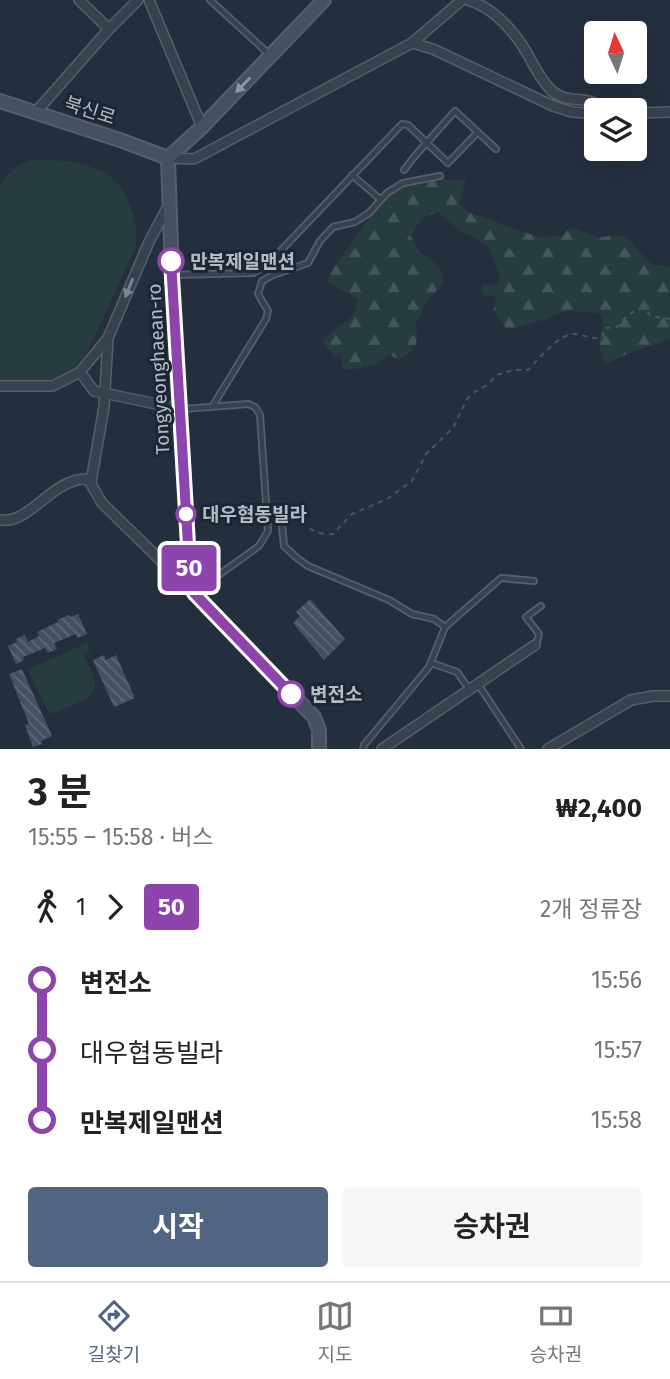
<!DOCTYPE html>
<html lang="ko">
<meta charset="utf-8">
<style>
:root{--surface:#fff;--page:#f6f6f6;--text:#222;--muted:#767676;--line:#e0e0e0;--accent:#516482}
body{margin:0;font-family:"Fira Sans","Noto Sans KR",sans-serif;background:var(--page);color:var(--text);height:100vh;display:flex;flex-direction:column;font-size:26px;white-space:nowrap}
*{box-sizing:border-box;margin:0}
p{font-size:23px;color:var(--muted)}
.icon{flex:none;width:38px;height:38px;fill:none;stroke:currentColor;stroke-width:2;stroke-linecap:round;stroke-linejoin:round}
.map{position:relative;height:749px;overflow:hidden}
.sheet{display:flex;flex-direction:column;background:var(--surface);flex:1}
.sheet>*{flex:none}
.badge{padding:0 14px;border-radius:5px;font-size:24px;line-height:46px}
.needle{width:46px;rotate:356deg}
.fabs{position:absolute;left:584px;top:21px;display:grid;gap:14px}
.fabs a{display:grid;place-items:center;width:63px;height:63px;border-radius:7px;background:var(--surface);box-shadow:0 7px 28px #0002;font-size:35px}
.map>.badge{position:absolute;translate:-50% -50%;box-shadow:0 0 0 4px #fff}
.legs{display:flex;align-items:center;gap:10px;height:77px;padding:0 28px;font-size:23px}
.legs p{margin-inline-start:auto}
.summary{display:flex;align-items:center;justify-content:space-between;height:119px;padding:0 28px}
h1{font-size:38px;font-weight:700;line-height:52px}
.cta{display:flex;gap:14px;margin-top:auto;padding:14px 28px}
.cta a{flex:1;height:80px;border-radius:7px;background:var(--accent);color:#fff;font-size:28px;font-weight:700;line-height:80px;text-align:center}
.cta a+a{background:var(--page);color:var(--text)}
ul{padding:0 28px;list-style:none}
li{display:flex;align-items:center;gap:24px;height:70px;font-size:26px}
li i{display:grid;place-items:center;width:10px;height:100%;margin:0 9px;background:currentColor}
li i::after{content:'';width:18px;height:18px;margin:-9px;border:5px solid;border-radius:50%;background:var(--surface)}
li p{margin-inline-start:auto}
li:first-child i{background:linear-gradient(#0000 50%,currentColor 0)}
li:last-child i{background:linear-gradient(currentColor 50%,#0000 0)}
.dock{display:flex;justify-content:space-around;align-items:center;height:98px;border-top:2px solid var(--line);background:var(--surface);font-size:19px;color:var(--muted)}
.dock a{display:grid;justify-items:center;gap:4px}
.dock .selected{color:var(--accent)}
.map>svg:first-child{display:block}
</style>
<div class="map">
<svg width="670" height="749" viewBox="0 0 670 749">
<defs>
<pattern id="forest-firs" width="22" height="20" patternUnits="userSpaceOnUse" patternTransform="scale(1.75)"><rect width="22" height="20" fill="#263c3f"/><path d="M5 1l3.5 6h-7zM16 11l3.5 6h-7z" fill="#435659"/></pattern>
<pattern id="building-back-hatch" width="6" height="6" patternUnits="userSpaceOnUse" patternTransform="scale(1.75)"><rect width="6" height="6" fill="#455162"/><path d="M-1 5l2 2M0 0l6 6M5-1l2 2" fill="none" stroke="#5d6877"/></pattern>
</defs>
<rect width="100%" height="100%" fill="#242f3e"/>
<polygon fill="url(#forest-firs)" points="415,180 466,180 459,203 468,212 538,237 563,236 570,226 598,238 614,235 628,237 642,255 653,265 670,267 670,340 637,350 605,364 599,345 603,322 601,313 564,311 548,318 516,328 506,328 493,311 496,300 494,296 485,296 481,289 483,284 497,285 500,277 488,245 459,230 438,212 423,218 410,235 420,252 430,259 440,268 443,283 427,302 416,322 417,336 416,345 403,359 395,358 389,354 377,364 349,370 342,369 342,353 334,358 323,341 339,326 347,322 354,314 358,299 327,282 334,267 378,206 387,196"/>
<g fill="#263c3f">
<path d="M 31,160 C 61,159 105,162 123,190 C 126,195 128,201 130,206 C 136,221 138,233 135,249 L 87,353 C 65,384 36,387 0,380 L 0,185 C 9,172 16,165 31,160 Z"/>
<path d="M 87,643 L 90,650 L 83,654 C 87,663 95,676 95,686 C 95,700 60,710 49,714 L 28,669 Z"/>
</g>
<g fill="url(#building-back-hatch)">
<polygon points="310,599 345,639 324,660 293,623 300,616 296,612"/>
<polygon points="78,614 87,634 77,638 76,634 54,643 57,649 48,653 45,648 23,657 24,660 16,664 8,646 17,642 16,639 25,635 28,642 39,636 37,632 58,622 57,620 69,615 71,617"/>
<polygon points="104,655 106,660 116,655 135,698 114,707 93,660"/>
<polygon points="22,669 52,736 41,741 42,744 33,747 25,725 29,724 9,674"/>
</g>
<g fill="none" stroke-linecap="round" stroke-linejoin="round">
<defs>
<g id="lane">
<polyline points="210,0 270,55"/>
<polyline points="404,170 414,157 455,111 496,149"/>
<polyline points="352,175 380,199"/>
<polyline points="173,275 253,273 266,266 402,124 408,125 448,163 478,132"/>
<polyline points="212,407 266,319 268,311 258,294 262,281 273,275 308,263 320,241 333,227 355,222 369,213 387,193 403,183 440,176"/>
<polyline points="183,409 248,404 255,407 260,415 268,531 259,546 195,592"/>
<polyline points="281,515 284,546 297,558 308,566 389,600 412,614 434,619 445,627"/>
<polyline points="536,645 539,634 526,617 541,606"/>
<polyline points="431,663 457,672 469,689"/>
<polyline points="478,684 521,749"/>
<polyline points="363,749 364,745 429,667 445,627 501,578 534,581"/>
</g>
<g id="street">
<polyline points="79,0 109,29"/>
<polyline points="149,0 202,127"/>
<path d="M 468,0 C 491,7 509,26 522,45 C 532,60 538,77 551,90 C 566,104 581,96 597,104 C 600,105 603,108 605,110"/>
<polyline points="412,43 462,0"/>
<polyline points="35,113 109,29 138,0"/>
<polyline points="635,113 670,112"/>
<polyline points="168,158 194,159 412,43 433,49 553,106 572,112 597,114"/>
<polyline points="80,372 94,391 180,409"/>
<polyline points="0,386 53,386 80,372 108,338"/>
<polyline points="91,482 104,407 108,338 149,242 168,206"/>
<path d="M 0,520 C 30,525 53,477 88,479 L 102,503 L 194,593"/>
<polyline points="382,749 535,645"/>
<polyline points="548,749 631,700 653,696 670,696"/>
</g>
<g id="secondary">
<polyline points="0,101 120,140 168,158"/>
<polyline points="319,749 319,730 314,717 194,593 190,578 172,275 168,158 202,127 324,0"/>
</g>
</defs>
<use href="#lane" stroke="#565f6c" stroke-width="8"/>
<use href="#street" stroke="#565f6c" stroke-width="12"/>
<use href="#secondary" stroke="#565f6c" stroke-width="16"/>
<path stroke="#44595c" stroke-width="2" stroke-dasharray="5 5" stroke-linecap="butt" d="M 287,520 L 301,509 L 303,511 C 303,513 304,521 305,523 C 310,532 324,535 333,534 L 352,514 L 387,499 L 412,481 L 426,454 L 453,428 L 467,399 L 473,393 L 489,384 L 496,375 L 514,370 L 528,370 C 539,359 559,333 575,334 C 585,335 593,340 602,337 L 605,328 L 617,327 C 625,317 631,311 644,308 L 651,316 L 670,319"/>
<use href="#lane" stroke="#38414e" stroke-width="4.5"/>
<use href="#street" stroke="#38414e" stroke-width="9"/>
<use href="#secondary" stroke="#465061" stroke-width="12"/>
</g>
<defs><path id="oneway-solid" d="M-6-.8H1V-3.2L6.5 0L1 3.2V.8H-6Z" transform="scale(1.75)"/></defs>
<use fill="#8e96a5" href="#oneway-solid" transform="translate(243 85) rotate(134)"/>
<use fill="#7c8592" href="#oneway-solid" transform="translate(129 288) rotate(112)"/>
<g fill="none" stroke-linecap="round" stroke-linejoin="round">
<defs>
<polyline id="line-1" points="171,261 190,578 194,593 291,694"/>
</defs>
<use href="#line-1" stroke="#fff" stroke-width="16"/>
<use href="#line-1" stroke="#8e44ad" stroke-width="10"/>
</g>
<g fill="#fff" stroke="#8e44ad" stroke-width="3.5">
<circle cx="171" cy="261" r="12"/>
<circle cx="186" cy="514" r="9"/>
<circle cx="291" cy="694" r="12"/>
</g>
<g text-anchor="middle" stroke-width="6" stroke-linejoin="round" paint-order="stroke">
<g font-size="19" fill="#b4bcc9" stroke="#1d2633">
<text transform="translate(90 110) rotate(18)" y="7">북신로</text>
<text transform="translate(158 369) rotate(-93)" y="7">Tongyeonghaean-ro</text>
</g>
<g font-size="19" font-weight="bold" fill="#b4bcc9" stroke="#1d2633" text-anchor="start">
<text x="190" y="268">만복제일맨션</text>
<text x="202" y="521">대우협동빌라</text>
<text x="310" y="701">변전소</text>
</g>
</g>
</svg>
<div class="fabs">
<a><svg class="needle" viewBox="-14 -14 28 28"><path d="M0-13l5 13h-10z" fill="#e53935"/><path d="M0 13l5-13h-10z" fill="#767676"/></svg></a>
<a><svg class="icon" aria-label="layers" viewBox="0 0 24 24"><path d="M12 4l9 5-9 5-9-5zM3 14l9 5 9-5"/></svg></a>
</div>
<b class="badge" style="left:189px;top:568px;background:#8e44ad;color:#fff">50</b>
</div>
<section class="sheet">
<div class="summary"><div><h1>3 분</h1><p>15:55 – 15:58 · 버스</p></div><b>₩2,400</b></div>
<div class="legs"><svg class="icon" aria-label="walk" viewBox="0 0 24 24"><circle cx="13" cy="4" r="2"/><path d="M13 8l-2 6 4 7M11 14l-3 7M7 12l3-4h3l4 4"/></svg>1<svg class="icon" aria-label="forward" viewBox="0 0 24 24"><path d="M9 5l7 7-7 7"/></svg><b class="badge" style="background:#8e44ad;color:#fff">50</b><p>2개 정류장</p></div>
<ul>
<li><i style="color:#8e44ad"></i><b>변전소</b><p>15:56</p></li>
<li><i style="color:#8e44ad"></i><span>대우협동빌라</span><p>15:57</p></li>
<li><i style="color:#8e44ad"></i><b>만복제일맨션</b><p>15:58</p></li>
</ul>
<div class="cta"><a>시작</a><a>승차권</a></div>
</section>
<nav class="dock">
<a class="selected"><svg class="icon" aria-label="directions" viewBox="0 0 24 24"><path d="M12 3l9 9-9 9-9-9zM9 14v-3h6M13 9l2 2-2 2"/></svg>길찾기</a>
<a><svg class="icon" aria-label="map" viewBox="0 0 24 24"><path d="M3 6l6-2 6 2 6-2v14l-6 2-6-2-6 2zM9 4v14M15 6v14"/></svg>지도</a>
<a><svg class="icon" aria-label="tickets" viewBox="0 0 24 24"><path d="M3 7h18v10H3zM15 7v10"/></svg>승차권</a>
</nav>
